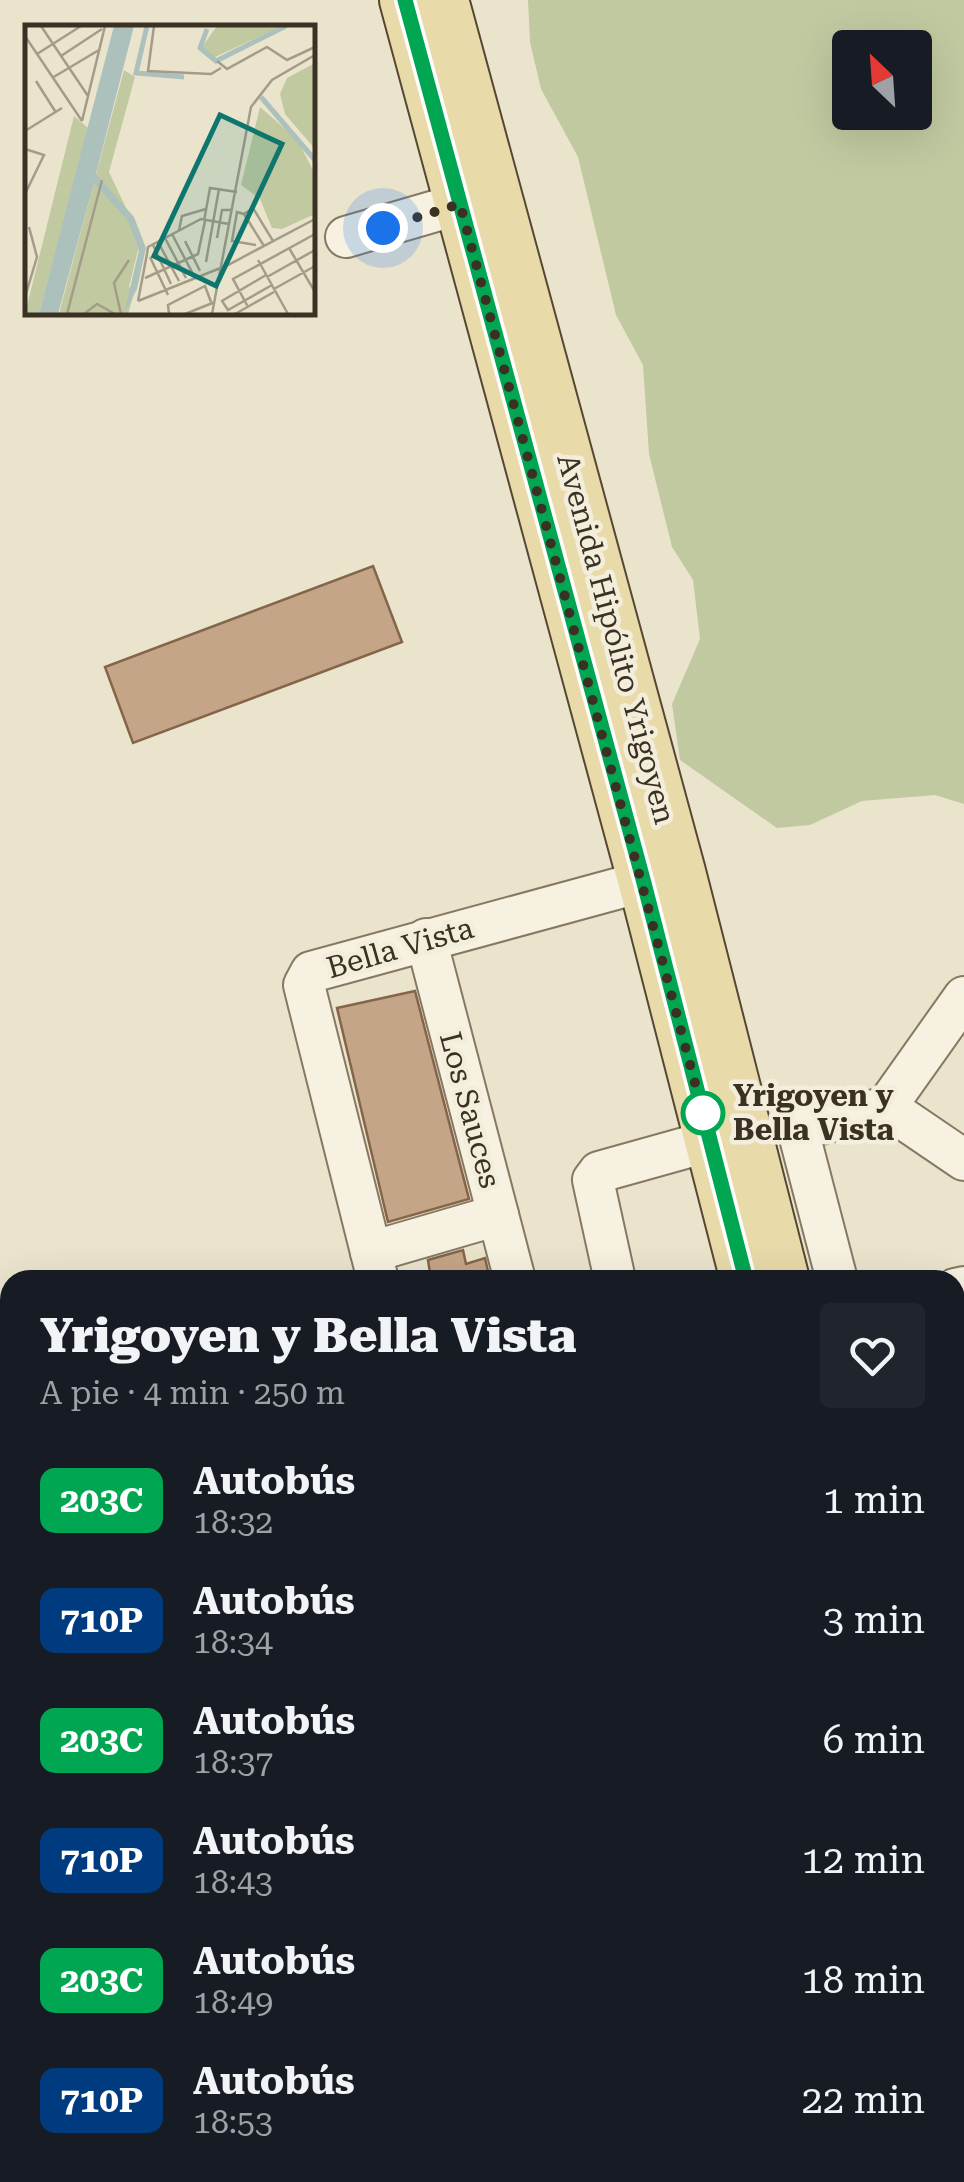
<!DOCTYPE html>
<html lang="es">
<meta charset="utf-8">
<style>
:root{--surface:#171b24;--page:#20242c;--text:#f1f3f6;--muted:#9ea1a6}
body{margin:0;font-family:"Roboto Serif",serif;background:var(--page);color:var(--text);height:100vh;display:flex;flex-direction:column;font-size:38px;white-space:nowrap}
*{box-sizing:border-box;margin:0}
p{font-size:32px;color:var(--muted)}
.icon{flex:none;width:55px;height:55px;fill:none;stroke:currentColor;stroke-width:2;stroke-linecap:round;stroke-linejoin:round}
.map{position:relative;flex:1;overflow:hidden}
.sheet{position:absolute;left:0px;top:1270px;width:965px;height:912px;display:flex;flex-direction:column;background:var(--surface);border-radius:30px 30px 0 0;box-shadow:0 10px 40px #0002}
.sheet>*{flex:none}
.badge{padding:0 20px;border-radius:15px;font-size:35px;line-height:65px}
.needle{width:65px;rotate:335deg}
.tools{position:absolute;left:832px;top:30px;display:grid;gap:20px}
.tools a{display:grid;place-items:center;width:100px;height:100px;border-radius:10px;background:var(--surface);box-shadow:0 10px 40px #0002;font-size:50px}
.you{position:absolute;width:50px;height:50px;margin:-25px;border:8px solid #fff;border-radius:50%;background:#1a73e8;box-shadow:0 0 0 15px #1a73e833}
.map>.badge{position:absolute;translate:-50% -50%;box-shadow:0 0 0 5px #fff}
.round{display:grid;place-items:center;flex:none;width:105px;height:105px;border-radius:10px;background:var(--page)}
.overview{display:flex;align-items:center;justify-content:space-between;height:170px;padding:0 40px}
h1{font-size:48px;font-weight:800;line-height:75px}
ul{padding:0;list-style:none}
li{display:flex;align-items:center;gap:30px;height:120px;padding:0 40px}
li div{flex:1}
li b{display:block;font-size:38px}
li em{font-style:normal}
li .badge{min-width:110px;font-weight:700;text-align:center}
.map>svg:first-child{display:block}
</style>
<div class="map">
<svg width="964" height="2182" viewBox="0 0 964 2182">
<rect width="100%" height="100%" fill="#ebe4cd"/>
<path fill="#c1c9a1" fill-rule="evenodd" d="M 528,0 L 964,0 L 964,804 L 935,795 L 862,801 L 810,825 L 777,828 L 680,760 L 672,704 L 700,639 L 693,580 L 672,547 L 649,454 L 643,365 L 616,315 L 578,157 L 541,89 L 530,42 ZM 850,48 L 915,48 L 915,112 L 850,112 Z"/>
<g fill="#c5a587" stroke="#84654a" stroke-width="2.5">
<polygon points="373,566 402,642 133,743 105,667"/>
<polygon points="415,991 469,1199 388,1222 337,1008"/>
<polygon points="463,1250 466,1264 485,1258 490,1280 431,1280 428,1260"/>
</g>
<g fill="none" stroke-linecap="round" stroke-linejoin="round">
<defs>
<g id="minor">
<polyline points="346,237 487,196"/>
<polyline points="426,939 515,1280"/>
<polyline points="886,1107 964,997"/>
<polyline points="886,1107 964,1160"/>
<polyline points="371,1252 498,1215"/>
<polyline points="378,1280 304,985 311,972 671,874"/>
<polyline points="615,1280 593,1180 599,1172 710,1141"/>
<polyline points="837,1280 798,1130 886,1107"/>
<polyline points="955,1289 964,1287"/>
<polyline points="955,1508 964,1506"/>
<polyline points="955,1877 964,1869"/>
<polyline points="0,1926 10,1912"/>
<polyline points="0,1989 10,1997"/>
<polyline points="0,2108 10,2117"/>
<polyline points="75,2172 86,2182"/>
<polyline points="233,2172 245,2182"/>
<polyline points="410,2172 423,2182"/>
<polyline points="292,2182 300,2172"/>
<polyline points="597,2182 605,2172"/>
</g>
<g id="major">
<polyline points="405,0 644,883 746,1280"/>
<polyline points="443,0 680,872 784,1280"/>
<polyline points="955,1944 964,1979"/>
<polyline points="955,2083 964,2116"/>
</g>
</defs>
<use href="#minor" stroke="#877862" stroke-width="44"/>
<use href="#major" stroke="#564735" stroke-width="54"/>
<use href="#minor" stroke="#f6f1e0" stroke-width="40"/>
<use href="#major" stroke="#e9daaa" stroke-width="50"/>
</g>
<g fill="none" stroke-linecap="round" stroke-linejoin="round">
<defs>
<polyline id="line" points="405,0 644,883 746,1280"/>
</defs>
<use href="#line" stroke="#fff" stroke-width="22"/>
<use href="#line" stroke="#00a651" stroke-width="15"/>
<polyline stroke="#3a3023" stroke-width="10" stroke-dasharray="0 18" points="383,228 460,204 703,1113"/>
</g>
<circle fill="#fff" stroke="#00a651" stroke-width="5" cx="703" cy="1113" r="20"/>
<g text-anchor="middle" stroke-width="9" stroke-linejoin="round" paint-order="stroke">
<g font-size="30" fill="#3a3023" stroke="#f3eedc">
<text transform="translate(616 639) rotate(75)" y="10">Avenida Hipólito Yrigoyen</text>
<text transform="translate(400 948) rotate(-16)" y="10">Bella Vista</text>
<text transform="translate(470 1110) rotate(75)" y="10">Los Sauces</text>
</g>
<g font-size="30" font-weight="bold" fill="#3a3023" stroke="#f3eedc" text-anchor="start">
<text x="733" y="1106">Yrigoyen y<tspan x="733" dy="34">Bella Vista</tspan></text>
</g>
</g>
<g transform="translate(25 25)">
<rect width="290" height="290" fill="#ebe4cd"/>
<path d="M 192,1 L 257,1 L 188,33 L 177,22 ZM 290,38 L 290,124 L 260,89 L 255,69 L 262,53 ZM 99,45 L 110,52 L 84,147 L 120,223 L 113,225 L 104,262 L 110,265 L 103,289 L 34,289 ZM 235,82 L 272,114 L 290,149 L 290,189 L 257,204 L 247,203 L 235,174 L 216,160 ZM 49,91 L 63,103 L 62,111 L 14,289 L 0,289 Z" fill="#c1c9a1"/>
<path d="M 89,1 L 109,1 L 71,149 L 109,192 L 121,223 L 112,264 L 99,289 L 114,225 L 103,196 L 69,158 L 33,289 L 14,289 Z" fill="#acc1bc"/>
<path fill="none" stroke="#acc1bc" stroke-width="5" d="M 122,1 L 111,48 L 159,52M 182,4 L 175,23 L 191,36 L 261,1M 236,72 L 290,135"/>
<path fill="none" stroke="#a49c89" stroke-width="2.5" d="M 16,1 L 63,71M 129,1 L 123,46 L 186,49 L 196,43M 0,11 L 57,96M 12,29 L 56,1M 36,31 L 77,4M 192,36 L 202,44 L 242,22 L 262,35 L 290,22M 27,53 L 74,25M 11,56 L 30,86M 57,96 L 80,1M 0,106 L 37,83M 0,124 L 19,130 L 0,169M 219,189 L 212,187 L 207,216 L 231,220M 219,189 L 228,183 L 248,216M 219,189 L 239,221M 179,196 L 185,163 L 212,167M 154,205 L 157,191 L 181,184M 147,209 L 168,249M 140,213 L 161,253M 192,213 L 197,185 L 206,185M 160,216 L 175,246M 133,217 L 154,256M 128,220 L 146,259M 264,223 L 290,267M 122,229 L 123,222 L 176,194 L 204,199M 125,232 L 143,270M 233,235 L 263,289M 181,237 L 194,164M 241,250 L 197,276 L 203,285 L 247,260M 242,252 L 290,225M 120,253 L 173,229 L 180,196M 249,264 L 290,241M 0,272 L 12,232 L 4,202M 113,276 L 203,240 L 290,194M 113,276 L 122,229M 223,282 L 208,254 L 290,209M 42,289 L 77,155M 59,289 L 72,279 L 90,289M 96,289 L 89,258 L 104,235M 144,289 L 143,280 L 180,261 L 186,277M 160,289 L 190,277M 187,289 L 226,82 L 247,55 L 290,30M 210,289 L 249,267"/>
<path fill="#0f766e" fill-opacity="0.15" stroke="#0f766e" stroke-width="5" d="M 195,90 L 257,119 L 191,261 L 129,231 Z"/>
<rect width="290" height="290" fill="none" stroke="#3a3023" stroke-width="5"/>
</g>
</svg>
<div class="tools">
<a><svg class="needle" viewBox="-14 -14 28 28"><path d="M0-13l5 13h-10z" fill="#e53935"/><path d="M0 13l5-13h-10z" fill="#9ea1a6"/></svg></a>
</div>
<div class="you" style="left:383px;top:228px"></div>
<section class="sheet">
<div class="overview"><div><h1>Yrigoyen y Bella Vista</h1><p>A pie · 4 min · 250 m</p></div><a class="round"><svg class="icon" aria-label="heart" viewBox="0 0 24 24"><path d="M12 20l-8-8c-3-5 5-10 8-4 3-6 11-1 8 4z"/></svg></a></div>
<ul>
<li><span class="badge" style="background:#00a651;color:#fff">203C</span><div><b>Autobús</b><p>18:32</p></div><em>1 min</em></li>
<li><span class="badge" style="background:#003b80;color:#fff">710P</span><div><b>Autobús</b><p>18:34</p></div><em>3 min</em></li>
<li><span class="badge" style="background:#00a651;color:#fff">203C</span><div><b>Autobús</b><p>18:37</p></div><em>6 min</em></li>
<li><span class="badge" style="background:#003b80;color:#fff">710P</span><div><b>Autobús</b><p>18:43</p></div><em>12 min</em></li>
<li><span class="badge" style="background:#00a651;color:#fff">203C</span><div><b>Autobús</b><p>18:49</p></div><em>18 min</em></li>
<li><span class="badge" style="background:#003b80;color:#fff">710P</span><div><b>Autobús</b><p>18:53</p></div><em>22 min</em></li>
</ul>
</section>
</div>
